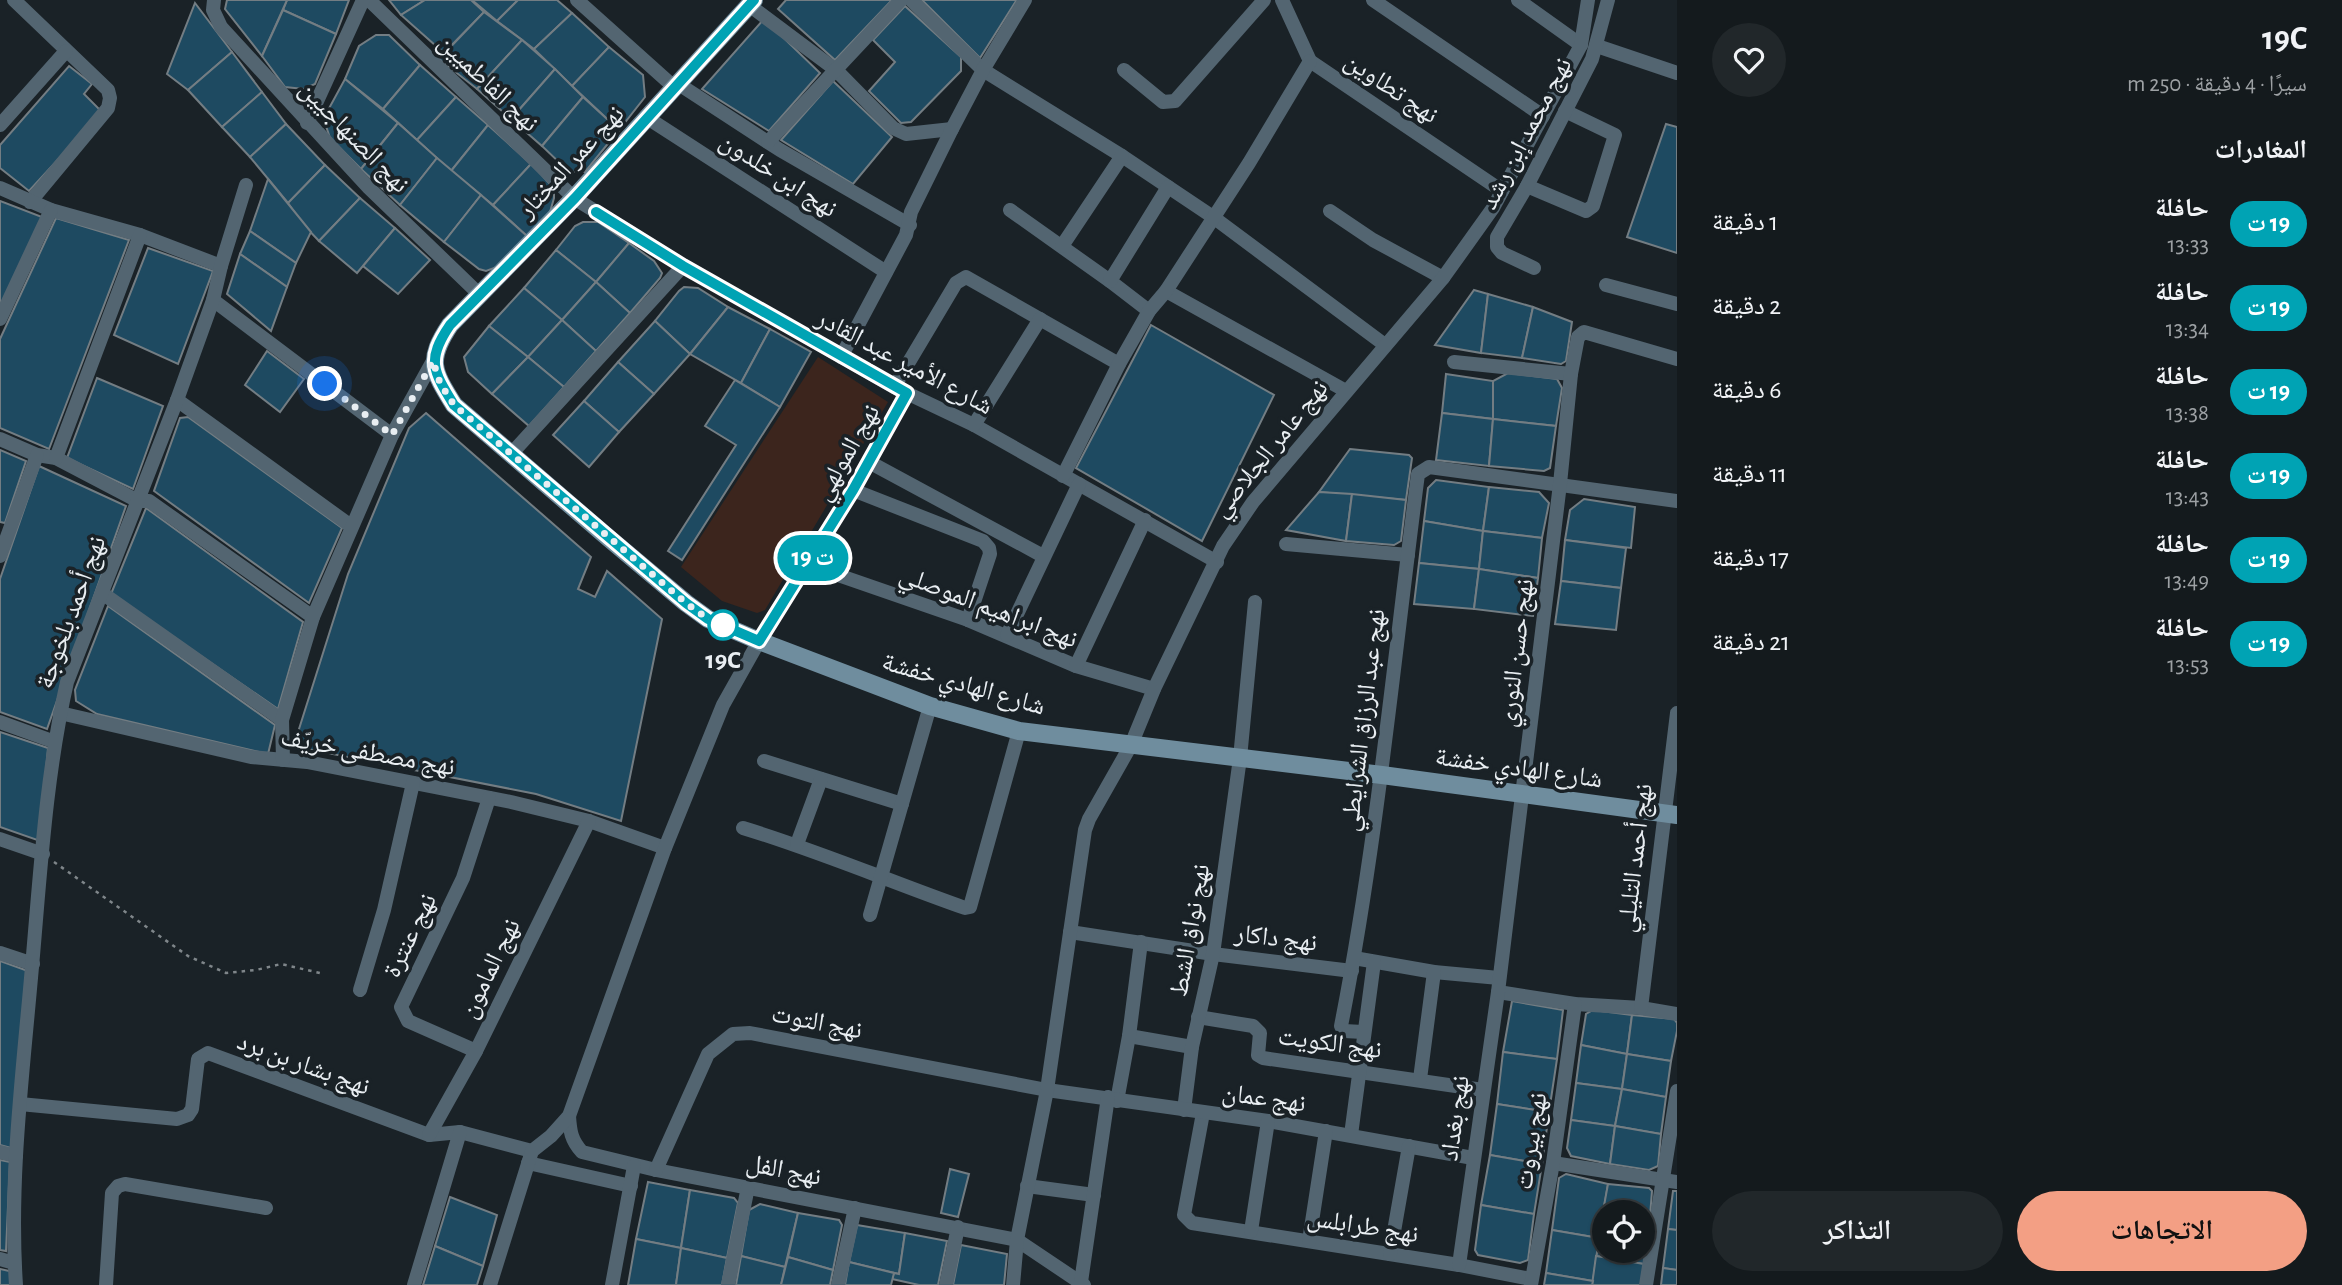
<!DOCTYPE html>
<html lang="ar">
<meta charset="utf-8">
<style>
:root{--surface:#141a1d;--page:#21272a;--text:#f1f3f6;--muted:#9da1a4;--line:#33383b;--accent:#f39f84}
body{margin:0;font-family:"Alegreya Sans","Noto Naskh Arabic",sans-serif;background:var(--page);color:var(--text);direction:rtl;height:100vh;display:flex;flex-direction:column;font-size:26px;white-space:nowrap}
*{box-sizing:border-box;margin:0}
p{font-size:23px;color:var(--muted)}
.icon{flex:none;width:38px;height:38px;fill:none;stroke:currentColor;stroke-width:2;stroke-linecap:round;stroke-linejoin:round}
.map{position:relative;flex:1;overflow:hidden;direction:ltr}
.panel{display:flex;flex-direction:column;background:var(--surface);width:665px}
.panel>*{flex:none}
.badge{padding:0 14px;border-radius:23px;font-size:24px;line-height:46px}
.tools{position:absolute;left:1592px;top:1200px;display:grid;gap:14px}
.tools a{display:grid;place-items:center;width:63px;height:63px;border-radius:50%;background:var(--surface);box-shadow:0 2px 5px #0004,0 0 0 2px var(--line);font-size:35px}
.you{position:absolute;width:35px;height:35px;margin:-18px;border:5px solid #fff;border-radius:50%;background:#1a73e8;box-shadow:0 0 0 10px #1a73e833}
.map>.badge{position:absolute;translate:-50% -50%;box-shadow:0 0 0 4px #fff}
h2{padding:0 35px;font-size:26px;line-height:63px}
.round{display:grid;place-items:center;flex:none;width:74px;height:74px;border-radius:37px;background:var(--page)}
.headline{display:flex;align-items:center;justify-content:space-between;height:119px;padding:0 35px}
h1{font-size:33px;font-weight:600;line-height:52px}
.primary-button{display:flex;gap:14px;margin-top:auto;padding:14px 35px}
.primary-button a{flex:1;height:80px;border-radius:42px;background:var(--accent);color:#111;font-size:28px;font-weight:600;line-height:80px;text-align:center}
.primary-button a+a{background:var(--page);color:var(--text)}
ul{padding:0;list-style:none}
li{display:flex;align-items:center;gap:21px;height:84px;padding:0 35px}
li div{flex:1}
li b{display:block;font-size:26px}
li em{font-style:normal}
li .badge{min-width:77px;font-weight:700;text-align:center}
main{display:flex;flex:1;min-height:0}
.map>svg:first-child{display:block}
</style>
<main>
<section class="panel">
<div class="headline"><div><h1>19C</h1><p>سيرًا · 4 دقيقة · 250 m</p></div><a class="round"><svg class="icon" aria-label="heart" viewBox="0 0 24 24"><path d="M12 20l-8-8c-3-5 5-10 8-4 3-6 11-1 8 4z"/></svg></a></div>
<h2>المغادرات</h2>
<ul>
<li><span class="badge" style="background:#00a3b4;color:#fff">19 ت</span><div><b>حافلة</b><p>13:33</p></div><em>1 دقيقة</em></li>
<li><span class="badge" style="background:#00a3b4;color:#fff">19 ت</span><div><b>حافلة</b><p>13:34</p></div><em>2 دقيقة</em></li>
<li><span class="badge" style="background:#00a3b4;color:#fff">19 ت</span><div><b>حافلة</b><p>13:38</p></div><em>6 دقيقة</em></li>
<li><span class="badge" style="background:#00a3b4;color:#fff">19 ت</span><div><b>حافلة</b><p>13:43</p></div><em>11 دقيقة</em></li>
<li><span class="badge" style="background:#00a3b4;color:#fff">19 ت</span><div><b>حافلة</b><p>13:49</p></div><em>17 دقيقة</em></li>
<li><span class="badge" style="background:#00a3b4;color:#fff">19 ت</span><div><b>حافلة</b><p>13:53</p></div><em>21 دقيقة</em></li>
</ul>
<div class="primary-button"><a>الاتجاهات</a><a>التذاكر</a></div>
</section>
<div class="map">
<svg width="1677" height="1285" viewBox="0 0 1677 1285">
<rect width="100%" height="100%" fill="#1a2227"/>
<polygon fill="#3c251d" points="818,357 888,402 765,610 757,613 722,601 681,567"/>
<g fill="#1e4a61" stroke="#737d83" stroke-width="2">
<polygon points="287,0 349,0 336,34 283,10"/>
<polygon points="287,0 262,56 225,9 227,0"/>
<polygon points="389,0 425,0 401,15"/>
<polygon points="425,0 471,0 484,12 444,53 401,15"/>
<polygon points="472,0 518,0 497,21"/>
<polygon points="518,0 557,0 572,13 534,49 497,21"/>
<polygon points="786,0 892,0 835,60 778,9"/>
<polygon points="922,0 1016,0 1016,1 980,58"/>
<polygon points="195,3 232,52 188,90 167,74"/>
<polygon points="905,6 961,57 961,71 911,122 901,123 869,91 895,62 873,40"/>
<polygon points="283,10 336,34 315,84 304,89 285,87 262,56"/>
<polygon points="484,12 522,40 477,89 439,59"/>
<polygon points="572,13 609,47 572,86 534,49"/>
<polygon points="764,19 820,73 769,131 702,89"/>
<polygon points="376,35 389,35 420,65 383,109 345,79 359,46"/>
<polygon points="522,40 555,69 511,119 477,89"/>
<polygon points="609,47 643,75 645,97 619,130 572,86"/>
<polygon points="232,52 262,92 222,127 188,90"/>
<polygon points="420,65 456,97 417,140 383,109"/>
<polygon points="69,66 92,84 84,94 102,112 29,191 0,168 0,145"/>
<polygon points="555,69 583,97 542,146 511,119"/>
<polygon points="345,79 398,123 361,169 330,138 326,126 327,112"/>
<polygon points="833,81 892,137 853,184 781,140"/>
<polygon points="262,92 286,124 250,157 222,127"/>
<polygon points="456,97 488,125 451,171 417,140"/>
<polygon points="583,97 619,130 585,172 574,172 565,168 542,146"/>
<polygon points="398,123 437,158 400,205 361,169"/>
<polygon points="286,124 325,165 288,203 250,157"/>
<polygon points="1666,124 1677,127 1677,253 1627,237"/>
<polygon points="488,125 531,164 493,205 451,171"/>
<polygon points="437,158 481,195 444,242 400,205"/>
<polygon points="531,164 554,188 554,198 550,212 528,237 493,205"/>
<polygon points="325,165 360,198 319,241 302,223 288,203"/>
<polygon points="268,179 311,232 296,263 250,231"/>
<polygon points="481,195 528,237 497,267 486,271 479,269 444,242"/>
<polygon points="360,198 395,228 357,273 319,241"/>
<polygon points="0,201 42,217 0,308"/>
<polygon points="56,218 129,240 49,449 0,428 0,339"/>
<polygon points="583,222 598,222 629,243 596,282 556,250 575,226"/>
<polygon points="395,228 430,260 398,294 363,266"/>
<polygon points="250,231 296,263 287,287 240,254"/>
<polygon points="629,243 654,261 662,273 660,278 630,313 596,282"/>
<polygon points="148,248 213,271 178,364 114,335"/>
<polygon points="556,250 596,282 562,320 524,288"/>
<polygon points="240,254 287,287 271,331 227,294"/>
<polygon points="596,282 630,313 596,351 562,320"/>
<polygon points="684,287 698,288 728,307 690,354 655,321 679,291"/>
<polygon points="524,288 562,320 528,357 489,326"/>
<polygon points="1474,290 1488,294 1481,353 1435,345"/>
<polygon points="1488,294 1533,307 1522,358 1481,353"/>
<polygon points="728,307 770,329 741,383 690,354"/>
<polygon points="1533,307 1572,322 1566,361 1561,364 1522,358"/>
<polygon points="562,320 596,351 564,387 528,357"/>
<polygon points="655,321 690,354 654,394 618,362"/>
<polygon points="1151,325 1274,395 1202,541 1076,468"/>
<polygon points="489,326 528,357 492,394 468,372 464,357"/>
<polygon points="770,329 811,352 780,407 741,383"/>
<polygon points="267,351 304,379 280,412 245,385"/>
<polygon points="528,357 564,387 529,426 492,394"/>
<polygon points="618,362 654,394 619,432 584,401"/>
<polygon points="1508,373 1557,379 1562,388 1556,426 1493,419 1493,381"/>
<polygon points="1446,374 1493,381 1493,419 1442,413"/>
<polygon points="97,378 163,406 133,489 67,458"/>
<polygon points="735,380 780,407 682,560 668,551 736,445 705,426"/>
<polygon points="584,401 619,432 589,467 553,435"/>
<polygon points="426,413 591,557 578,589 595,597 607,571 662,619 621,821 536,794 302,748 299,729 348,574 409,428"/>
<polygon points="1442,413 1493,419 1489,466 1436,460"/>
<polygon points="188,417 342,528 309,603 154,491 180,418"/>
<polygon points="1493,419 1556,426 1550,468 1544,471 1489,466"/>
<polygon points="1350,449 1409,455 1412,458 1406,500 1319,492"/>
<polygon points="0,450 26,461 5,523 0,522"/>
<polygon points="39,466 126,506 47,729 0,712 0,579"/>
<polygon points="1436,480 1489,487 1483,531 1424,521 1428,488"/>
<polygon points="1489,487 1539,492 1549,503 1542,538 1483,531"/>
<polygon points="1319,492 1352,494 1346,541 1286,530"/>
<polygon points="1352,494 1406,500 1401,541 1394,545 1346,541"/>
<polygon points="1584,499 1635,507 1631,548 1565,540 1570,510"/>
<polygon points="146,508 303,622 278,709 111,594"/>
<polygon points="1424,521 1483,531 1479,569 1419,563"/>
<polygon points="1483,531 1542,538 1538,578 1479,569"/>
<polygon points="1565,540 1626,548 1621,588 1561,581"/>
<polygon points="1419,563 1479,569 1474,609 1414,604"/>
<polygon points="1479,569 1538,578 1533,616 1474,609"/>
<polygon points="1561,581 1621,588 1616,630 1555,624"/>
<polygon points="108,606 275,725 268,754 97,714 76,701 75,690"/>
<polygon points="0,732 48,748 40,841 0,827"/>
<polygon points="0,961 28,971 11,1148 0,1145"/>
<polygon points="1512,1001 1563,1010 1557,1059 1503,1052"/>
<polygon points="1593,1010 1632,1015 1627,1054 1581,1045 1586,1014"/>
<polygon points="1632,1015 1674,1019 1677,1023 1677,1031 1671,1061 1627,1054"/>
<polygon points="1581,1045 1627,1054 1622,1089 1576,1083"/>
<polygon points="1503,1052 1557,1059 1549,1112 1497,1104"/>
<polygon points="1627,1054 1671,1061 1666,1097 1622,1089"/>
<polygon points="1576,1083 1622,1089 1615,1126 1571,1120"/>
<polygon points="1622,1089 1666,1097 1661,1134 1615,1126"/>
<polygon points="1497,1104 1549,1112 1542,1164 1490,1155"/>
<polygon points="1571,1120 1615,1126 1610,1164 1571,1156 1567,1148"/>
<polygon points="1615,1126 1661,1134 1658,1166 1649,1170 1610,1164"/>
<polygon points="1490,1155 1542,1164 1534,1214 1481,1205"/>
<polygon points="0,1160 10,1162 6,1251 0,1250"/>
<polygon points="950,1169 969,1174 958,1217 941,1213"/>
<polygon points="1566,1174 1608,1184 1599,1238 1552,1230 1559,1178"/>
<polygon points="648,1182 690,1190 681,1248 636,1239"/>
<polygon points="1608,1184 1649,1188 1652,1191 1649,1229 1643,1228 1643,1213 1605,1213 1605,1223 1601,1222"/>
<polygon points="690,1190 734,1198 738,1203 727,1258 681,1248"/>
<polygon points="1673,1191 1677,1191 1677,1230 1668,1229"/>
<polygon points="450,1197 497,1215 483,1266 435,1246"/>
<polygon points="760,1204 798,1213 785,1267 741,1256 749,1210"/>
<polygon points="1481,1205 1534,1214 1528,1260 1520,1263 1478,1255 1475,1250"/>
<polygon points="798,1213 839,1220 842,1225 833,1270 788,1257"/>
<polygon points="1601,1222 1605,1223 1605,1251 1643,1251 1643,1228 1649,1229 1644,1264 1596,1256"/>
<polygon points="857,1225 905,1233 899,1274 849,1262"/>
<polygon points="1668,1229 1677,1230 1677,1270 1663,1268"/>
<polygon points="1552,1230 1599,1238 1593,1281 1546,1273"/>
<polygon points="905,1233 947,1241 938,1285 919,1285 892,1279 894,1273 899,1274"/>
<polygon points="636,1239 681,1248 676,1285 628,1285"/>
<polygon points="961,1245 1007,1254 1004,1285 953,1285"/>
<polygon points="435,1246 483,1266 477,1285 423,1285"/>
<polygon points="681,1248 727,1258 722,1285 676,1285"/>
<polygon points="741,1256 785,1267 781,1285 736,1285"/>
<polygon points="1596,1256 1644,1264 1641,1285 1592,1285"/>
<polygon points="788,1257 833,1270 830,1285 781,1285"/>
<polygon points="849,1262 894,1273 891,1285 845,1285"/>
<polygon points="1663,1268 1677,1270 1677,1285 1661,1285"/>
<polygon points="0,1269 14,1272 14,1285 0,1285"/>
<polygon points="1546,1273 1593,1281 1592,1285 1544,1285"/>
</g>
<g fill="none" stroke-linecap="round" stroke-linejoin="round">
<polyline stroke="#7f868a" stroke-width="2.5" stroke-dasharray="3.5 5" stroke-linecap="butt" points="54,862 188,956 226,973 256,970 281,964 320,973"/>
<g stroke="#536571" stroke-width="14">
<polyline points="14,0 108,90 110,98 108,108 30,202"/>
<polyline points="214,0 213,10 221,27 369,188 479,294"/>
<polyline points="369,0 574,198 683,266 894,387 974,425 1217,562"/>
<polyline points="577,0 674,87"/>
<polyline points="911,0 983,70 1122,156 1213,217 1385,345"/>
<polyline points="1282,0 1310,61 1502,191"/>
<polyline points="1373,0 1543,116"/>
<polyline points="1518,0 1581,45"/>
<polyline points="749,5 836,70 893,128 906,134 952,129"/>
<polyline points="1597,46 1677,73"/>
<polyline points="1124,70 1163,102 1175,101 1264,0"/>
<polyline points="677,83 780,150 910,225"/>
<polyline points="646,117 886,272"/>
<polyline points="307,123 363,0"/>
<polyline points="0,125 66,51"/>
<polyline points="768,142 901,0"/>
<polyline points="1527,186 1586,211 1593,206 1615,135 1565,111"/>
<polyline points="0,188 51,210 140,235 221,266"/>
<polyline points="1010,210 1110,281 1149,311"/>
<polyline points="1330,211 1373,240 1443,278"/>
<polyline points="1062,246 1122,156"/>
<polyline points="1534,268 1502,253 1497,247 1497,237 1527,186 1592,59 1608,0"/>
<polyline points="1110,281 1168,187"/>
<polyline points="1606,285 1677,304"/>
<polyline points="1166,291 1346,391"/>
<polyline points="213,300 392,435"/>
<polyline points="0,319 51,210"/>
<polyline points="841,357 906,235 911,212 952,129 983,70 1025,0"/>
<polyline points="1454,362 1571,374"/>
<polyline points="894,387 956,283 966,277 1119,364"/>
<polyline points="177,400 351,526"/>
<polyline points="974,425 1040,319"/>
<polyline points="0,439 37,455 56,458 138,501 149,501 313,617"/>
<polyline points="512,453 683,266"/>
<polyline points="56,458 140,235"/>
<polyline points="869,462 1043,556"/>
<polyline points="1063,476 1119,364 1149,311 1166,291 1249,163 1310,61"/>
<polyline points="853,490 983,541 989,548 990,554 968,620"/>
<polyline points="1286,544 1408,555"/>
<polyline points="0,556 37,455"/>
<polyline points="809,565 968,620 1076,666 1154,689"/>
<polyline points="102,593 282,720"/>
<polyline points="1007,635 1079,484"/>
<polyline points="1076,666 1145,520"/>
<polyline points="60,713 251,757 307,762 511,802 589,821 665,848"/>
<polyline points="0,722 55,742"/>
<polyline points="283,760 282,720 313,617 392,435 433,361"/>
<polyline points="764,761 902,804"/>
<path d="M 743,828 C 819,851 891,882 965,908 L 970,907 L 1019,731"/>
<polyline points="0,839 43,854"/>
<polyline points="797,844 821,779"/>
<polyline points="870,915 930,706"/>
<polyline points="1070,932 1213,954 1352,971"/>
<polyline points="0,953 33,964"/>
<polyline points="1354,958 1434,972 1499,978"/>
<polyline points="360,990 384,910 413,783"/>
<polyline points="1498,992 1575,1004 1641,1008 1677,1014"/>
<polyline points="1641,1008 1677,713"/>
<polyline points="1198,1017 1253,1026 1260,1033 1258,1055 1263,1058 1483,1090"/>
<path d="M 1363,1032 L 1344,1031 L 1341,1026 C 1377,843 1394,658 1418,474 L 1429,467 L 1677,501"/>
<polyline points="1129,1036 1192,1047"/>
<polyline points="476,1051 408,1021 401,1007 463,878 489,798"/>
<polyline points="1420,1079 1434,972"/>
<polyline points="1117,1101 1129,1036 1141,942"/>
<polyline points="20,1104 177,1119 188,1115 192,1109 198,1059 208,1053 429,1135 460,1132 532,1151"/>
<polyline points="1184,1110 1192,1047 1213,954 1240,758 1255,602"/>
<polyline points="1203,1113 1184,1215 1192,1223 1459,1265 1531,1279"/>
<path d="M 569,1116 C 570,1131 571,1140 582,1152 L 656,1170 L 1017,1240 L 1084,1285"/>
<polyline points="429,1135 476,1051 589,821"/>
<polyline points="1351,1135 1374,962"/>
<polyline points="0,1152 16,1156"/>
<polyline points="528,1163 631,1186"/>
<polyline points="1553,1163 1677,1182"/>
<polyline points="656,1170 708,1054 733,1034 750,1033 1047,1090 1268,1121 1473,1158"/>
<polyline points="1027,1186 1094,1195"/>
<polyline points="1251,1231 1268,1121"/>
<polyline points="1309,1241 1326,1131"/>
<polyline points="1390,1254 1409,1146"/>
<polyline points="0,1259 14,1263"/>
<polyline points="1459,1265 1498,992 1560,484 1571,374 1578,337 1584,332 1677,359"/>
<polyline points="1081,1282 1108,1097"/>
<path d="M 16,1285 C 9,1183 22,1080 31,978 C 40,879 45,779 67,682 L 177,400 L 213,300 L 221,266 L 246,185"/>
<polyline points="106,1285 112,1193 118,1186 125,1184 266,1208"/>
<polyline points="414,1285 460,1132"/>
<polyline points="490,1285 532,1151 551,1136 569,1116 665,848 723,705 759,641 853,490 907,393"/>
<polyline points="612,1285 634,1166"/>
<polyline points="728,1285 748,1187"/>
<polyline points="838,1285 855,1208"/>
<polyline points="946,1285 958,1227"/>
<polyline points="1013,1285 1017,1240 1047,1090 1085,830 1089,819 1131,745 1154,689 1223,546 1253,502 1443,278 1493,208 1581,45 1588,0"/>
<polyline points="1531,1285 1553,1163 1575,1004"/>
<polyline points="1646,1285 1677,1091"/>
</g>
<path stroke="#6f8d9e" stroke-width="18" d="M 754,0 L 574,198 L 450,325 C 426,361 433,371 454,405 L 605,535 L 686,603 L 708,619 L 759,641 L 930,706 L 1019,731 L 1382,775 L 1677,815"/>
</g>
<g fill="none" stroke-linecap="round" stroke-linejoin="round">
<defs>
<path id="line" d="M 596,212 L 683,266 L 907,393 L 853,490 L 759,641 L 708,619 L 686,603 L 454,405 C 433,371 426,360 450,325 L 575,198 L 754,0"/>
</defs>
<use href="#line" stroke="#fff" stroke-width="16"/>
<use href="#line" stroke="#00a3b4" stroke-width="10"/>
<polyline stroke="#e9eef2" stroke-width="7" stroke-dasharray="0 12.6" points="325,384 392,435 433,361 440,383 454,405 686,603 708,619 734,630 723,625"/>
</g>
<circle fill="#fff" stroke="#00a3b4" stroke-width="3.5" cx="723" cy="625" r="14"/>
<g text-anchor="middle" stroke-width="7" stroke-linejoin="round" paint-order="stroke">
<g font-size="26" fill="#e9eef2" stroke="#1a2227">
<text transform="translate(489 82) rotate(44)" y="9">نهج الفاطميين</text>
<text transform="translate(1392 87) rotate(34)" y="9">نهج تطاوين</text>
<text transform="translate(1525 133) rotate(-62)" y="9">نهج محمد إبن رشد</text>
<text transform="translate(355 136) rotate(46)" y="9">نهج الصنهاجيين</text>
<text transform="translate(570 161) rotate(-47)" y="9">نهج عمر المختار</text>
<text transform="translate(779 174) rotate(33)" y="9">نهج ابن خلدون</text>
<text transform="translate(905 361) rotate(28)" y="9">شارع الأمير عبد القادر</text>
<text transform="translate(1269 448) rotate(-51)" y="9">نهج عامر الجلاصي</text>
<text transform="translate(846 452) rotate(-60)" y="9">نهج المولهي</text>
<text transform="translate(989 606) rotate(21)" y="9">نهج ابراهيم الموصلي</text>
<text transform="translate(70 612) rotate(-70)" y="9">نهج أحمد بلخوجة</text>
<text transform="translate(1515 653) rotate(-83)" y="9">نهج حسن النوري</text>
<text transform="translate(964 683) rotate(16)" y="9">شارع الهادي خفشة</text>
<text transform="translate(1362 720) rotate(-83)" y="9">نهج عبد الرزاق الشرايطي</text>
<text transform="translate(368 751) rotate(10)" y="9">نهج مصطفى خريّف</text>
<text transform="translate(1519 767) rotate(8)" y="9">شارع الهادي خفشة</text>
<text transform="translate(1634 858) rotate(-83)" y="9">نهج أحمد التليلي</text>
<text transform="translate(1189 930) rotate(-80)" y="9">نهج نواق الشط</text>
<text transform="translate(409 935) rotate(-64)" y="9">نهج عنترة</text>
<text transform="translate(1276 937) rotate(7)" y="9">نهج داكار</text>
<text transform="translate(489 968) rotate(-64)" y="9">نهج المامون</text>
<text transform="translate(817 1021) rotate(11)" y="9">نهج التوت</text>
<text transform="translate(1330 1042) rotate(8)" y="9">نهج الكويت</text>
<text transform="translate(304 1063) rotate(20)" y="9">نهج بشار بن برد</text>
<text transform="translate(1264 1097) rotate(8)" y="9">نهج عمان</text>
<text transform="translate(1454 1118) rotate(-82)" y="9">نهج بغداد</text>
<text transform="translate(1530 1141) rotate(-81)" y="9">نهج بيروت</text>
<text transform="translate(784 1169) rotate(11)" y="9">نهج الفل</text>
<text transform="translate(1363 1225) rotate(9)" y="9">نهج طرابلس</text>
</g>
<g font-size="26" font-weight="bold" fill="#e9eef2" stroke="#1a2227">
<text x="723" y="668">19C</text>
</g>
</g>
</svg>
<div class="tools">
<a><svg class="icon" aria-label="locate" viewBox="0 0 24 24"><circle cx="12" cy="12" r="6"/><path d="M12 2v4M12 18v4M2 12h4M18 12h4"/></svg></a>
</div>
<div class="you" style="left:325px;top:384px"></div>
<b class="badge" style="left:813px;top:558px;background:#00a3b4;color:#fff">19 ت</b>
</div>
</main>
